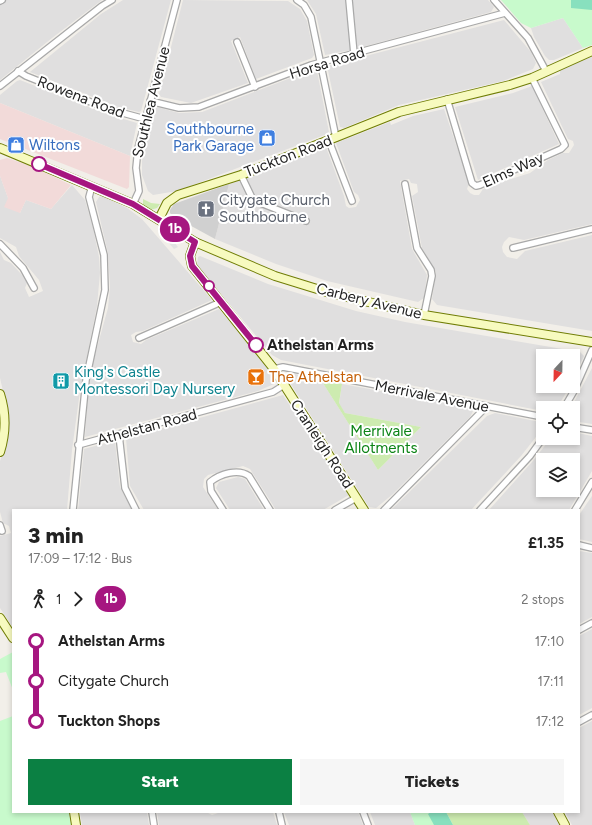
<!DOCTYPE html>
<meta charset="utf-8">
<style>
:root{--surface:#fff;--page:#f6f6f6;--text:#222;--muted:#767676;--accent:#0b8043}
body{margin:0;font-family:Figtree,sans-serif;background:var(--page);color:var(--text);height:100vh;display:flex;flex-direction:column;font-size:15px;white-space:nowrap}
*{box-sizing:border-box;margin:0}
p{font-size:13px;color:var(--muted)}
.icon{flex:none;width:22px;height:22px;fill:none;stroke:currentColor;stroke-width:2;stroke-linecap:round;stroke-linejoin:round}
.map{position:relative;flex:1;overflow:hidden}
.panel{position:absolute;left:12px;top:509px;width:568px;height:304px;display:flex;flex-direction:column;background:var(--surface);border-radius:0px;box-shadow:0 2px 6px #0003}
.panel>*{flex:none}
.badge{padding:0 8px;border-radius:13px;font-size:14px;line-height:26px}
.needle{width:26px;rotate:202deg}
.tools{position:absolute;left:536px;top:349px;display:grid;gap:8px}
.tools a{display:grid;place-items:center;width:44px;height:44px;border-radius:0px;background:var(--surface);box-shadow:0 2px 6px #0003;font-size:20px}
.map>.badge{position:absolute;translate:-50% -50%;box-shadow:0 0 0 2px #fff}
.legs{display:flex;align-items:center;gap:6px;height:44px;padding:0 16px;font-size:13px}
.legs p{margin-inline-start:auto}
.head{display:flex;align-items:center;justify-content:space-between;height:68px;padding:0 16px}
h1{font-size:22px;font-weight:800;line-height:30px}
.button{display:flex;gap:8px;margin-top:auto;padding:8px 16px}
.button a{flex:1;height:46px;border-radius:0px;background:var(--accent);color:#fff;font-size:16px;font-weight:800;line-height:46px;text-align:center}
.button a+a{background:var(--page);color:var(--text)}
ul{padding:0 16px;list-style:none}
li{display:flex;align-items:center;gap:14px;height:40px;font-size:15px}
li i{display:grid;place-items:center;width:6px;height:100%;margin:0 5px;background:currentColor}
li i::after{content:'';width:10px;height:10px;margin:-5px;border:3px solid;border-radius:50%;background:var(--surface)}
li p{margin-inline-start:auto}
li:first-child i{background:linear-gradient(#0000 50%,currentColor 0)}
li:last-child i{background:linear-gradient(currentColor 50%,#0000 0)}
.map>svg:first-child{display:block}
</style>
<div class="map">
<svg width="592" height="825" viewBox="0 0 592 825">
<rect width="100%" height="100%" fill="#f2efe9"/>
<g fill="#e0dfdf" fill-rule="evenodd">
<polygon points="0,0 102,0 52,38 0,80"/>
<polygon points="123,0 171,0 141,111 139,112 118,107 30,72 101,14"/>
<polygon points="183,0 288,1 300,9 307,21 314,55 312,58 256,79 240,37 231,41 248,83 191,103 161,97 159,94"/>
<polygon points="307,0 488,0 494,7 491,12 351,50 325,55 316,14"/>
<polygon points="563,18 583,48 554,60 549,60 545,56 534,37 531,28"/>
<polygon points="504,20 531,52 536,63 533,69 503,81 399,105 344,128 340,127 327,66"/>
<polygon points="592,57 592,224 524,240 509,237 504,242 502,247 503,252 507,257 517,259 525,251 592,235 592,331 437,305 432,299 436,272 422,248 412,196 418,192 417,184 411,183 409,179 400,181 412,249 427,275 424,298 418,302 327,281 276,264 215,239 229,184 239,181 252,202 281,209 253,196 246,178 326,147 344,196 346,206 349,208 356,207 360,200 358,195 354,192 336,143 390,122 391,125 413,116 444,109 469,183 467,189 470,193 474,195 479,195 483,189 498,183 530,173 548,160 563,153 569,153 574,145 573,141 568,139 541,82 560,74 560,69"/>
<polygon points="314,69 317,71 329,132 327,134 177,191 153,195 148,191 142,175 142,161 155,109 157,107 179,113 202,112"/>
<polygon points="20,80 107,114 137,123 130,156 0,103 0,95 17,81"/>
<polygon points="532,86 559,144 478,180 455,107 513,93"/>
<polygon points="0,176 8,198 20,213 26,200 51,209 72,185 85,200 93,228 99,257 100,273 97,306 80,391 72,450 67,510 13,510 13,628 0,608 0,536 11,533 9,526 3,523 0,512 0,461 7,442 9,417 0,378 0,252 4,260 11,263 22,275 27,283 25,288 29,297 43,291 39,280 19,256 16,247 0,238"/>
<polygon points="102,196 127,208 142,219 212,300 143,331 136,332 131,335 133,342 141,344 146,340 219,309 259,356 275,378 274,384 258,391 85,437 88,391 93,362 108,308 110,287 108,253 96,202 99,197"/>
<polygon points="200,256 268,284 356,311 405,322 580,352 584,356 573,379 573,356 543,356 543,386 570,386 557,408 543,408 543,411 281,360 272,355 197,265 198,257"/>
<polygon points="592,368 592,424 573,421 573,408 571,408"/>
<polygon points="290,373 321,380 378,470 421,427 345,413 339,404 342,384 469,407 473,411 470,417 393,494 376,508 369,507 287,378"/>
<polygon points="283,395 349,495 323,510 276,510 250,469 243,466 208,475 204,479 203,487 218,510 144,510 130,486 126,438"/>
<polygon points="495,413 540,422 543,428 521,456 471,510 391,510 487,416"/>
<path d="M 573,432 L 592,436 L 592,471 L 569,510 L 489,510 L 532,462 L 551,438 L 573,438 ZM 543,460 L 573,460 L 573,490 L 543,490 Z"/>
<polygon points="113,441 115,442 120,487 132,510 78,510 84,449"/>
<polygon points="238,477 245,479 264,510 230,510 216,488 219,482"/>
<polygon points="592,496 592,542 579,539 579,515"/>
<polygon points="579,551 592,553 592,617 579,624"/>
<polygon points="592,629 592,708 579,715 579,636"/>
<polygon points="592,721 592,825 572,825 565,812 579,812 579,728"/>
<polygon points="80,812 147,812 149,825 82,825"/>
<polygon points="157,812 206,812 212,815 221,812 273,812 277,825 159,825"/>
<polygon points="284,812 358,812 363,825 289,825"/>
<polygon points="370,812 410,812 415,825 375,825"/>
<polygon points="522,812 552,812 559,825 530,825"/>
</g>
<g fill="#f2dad9">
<polygon points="0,103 130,156 129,187 127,189 0,139"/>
<polygon points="7,158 31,166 71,185 51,209 26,200 20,213 4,207 8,198 0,176 0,160"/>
</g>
<polygon fill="#d0d0d0" points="229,184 215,239 173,216 170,213 170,210 174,204"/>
<g fill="#cdebb0">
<polygon points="143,199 151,203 160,204 157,208 150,210 143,205"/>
<polygon points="321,380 342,384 339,403 345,413 421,427 378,470"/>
<polygon points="446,812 522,812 530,825 453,825"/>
</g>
<g fill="#c8facc">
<polygon points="501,0 592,0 592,45 583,48 563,18 531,28 521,23"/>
<polygon points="13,652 13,690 6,672 0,673 0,659"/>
<polygon points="13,716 13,812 69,812 71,825 0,825 0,721"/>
<polygon points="410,812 446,812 453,825 415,825"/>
</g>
<g fill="#88e0be">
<polygon points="571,0 592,0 592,10 571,8"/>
<polygon points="431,812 446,812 453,825 434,825 428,814"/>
</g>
<polygon fill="#e2e2e2" points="166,232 178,247 174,249 162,235"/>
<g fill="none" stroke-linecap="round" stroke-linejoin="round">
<defs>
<g id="street">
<polyline points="297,0 304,5 311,17 336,138"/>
<polyline points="349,0 354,54"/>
<polyline points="494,0 528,38 546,71"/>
<polyline points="0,1 2,0"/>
<polyline points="237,42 255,87"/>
<polyline points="18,71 26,76 108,109 145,119"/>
<polyline points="0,86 102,6 112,0"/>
<polyline points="447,99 472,183 476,186 480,185 561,149 565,145 532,78"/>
<polyline points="150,101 179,108 199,107 311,65 505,13"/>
<polyline points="329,141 352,201"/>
<polyline points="241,175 253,200 306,221"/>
<polyline points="405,184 417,248 431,270 432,276 424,315"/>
<polyline points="133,204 139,191 136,168 138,148 177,0"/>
<polyline points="0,244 23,268 34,288"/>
<polyline points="513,248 592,229"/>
<polyline points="139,338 221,302"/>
<polyline points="274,369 283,367 543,417"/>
<polyline points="564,408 574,391 592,350"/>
<polyline points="573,427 592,430"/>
<polyline points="119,435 125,488 136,510"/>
<polyline points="78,445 273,392 284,385"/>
<polyline points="73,510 86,380 105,290 104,255 89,197 92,186"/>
<path d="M 223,510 L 211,491 L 210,482 C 220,474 238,468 249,476 L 270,510"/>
<polyline points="335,510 356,498"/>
<polyline points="384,510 486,407"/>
<polyline points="480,510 530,456 543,438"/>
<polyline points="575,510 592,482"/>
<polyline points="0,525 2,531"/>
<polyline points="579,545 592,548"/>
<polyline points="579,630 592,623"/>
<polyline points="579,722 592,715"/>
<polyline points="152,812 154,825"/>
<polyline points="279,812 282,825"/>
<polyline points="363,812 368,825"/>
</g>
<g id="secondary">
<polyline points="0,148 133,204 195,242 275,276 330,293 424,315 592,342"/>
<polyline points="159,219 167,203 178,195 241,175 399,112 510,85 532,78 592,51"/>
<polyline points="195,242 190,256 192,266 274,369 364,510"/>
<path d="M 0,394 C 6,413 6,433 0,452"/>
<polyline points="0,618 13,638"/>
<polyline points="74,812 76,825"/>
<polyline points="558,812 565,825"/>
</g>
</defs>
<use href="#street" stroke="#a9a9a9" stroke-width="8"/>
<use href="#secondary" stroke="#707d05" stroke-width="10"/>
<use href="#street" stroke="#fff" stroke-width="5.5"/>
<use href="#secondary" stroke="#f7fabf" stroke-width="8"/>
</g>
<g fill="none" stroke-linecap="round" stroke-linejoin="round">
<defs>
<polyline id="line-1" points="39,164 133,204 195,242 190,256 192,266 256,345"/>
</defs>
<use href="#line-1" stroke="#fff" stroke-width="9"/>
<use href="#line-1" stroke="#a61680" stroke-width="6"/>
</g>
<defs>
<symbol id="shop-square" viewBox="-11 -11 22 22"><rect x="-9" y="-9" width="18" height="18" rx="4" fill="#3f7fe0" stroke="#fff"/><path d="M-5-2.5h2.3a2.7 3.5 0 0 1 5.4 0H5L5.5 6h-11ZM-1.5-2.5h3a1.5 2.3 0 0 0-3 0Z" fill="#fff"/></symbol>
<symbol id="church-square" viewBox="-11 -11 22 22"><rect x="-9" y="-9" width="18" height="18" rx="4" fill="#6b7280" stroke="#fff"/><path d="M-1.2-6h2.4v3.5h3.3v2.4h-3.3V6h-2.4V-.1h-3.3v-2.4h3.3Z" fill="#fff"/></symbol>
<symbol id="bar-square" viewBox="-11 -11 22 22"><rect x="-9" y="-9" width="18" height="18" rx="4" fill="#e8710a" stroke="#fff"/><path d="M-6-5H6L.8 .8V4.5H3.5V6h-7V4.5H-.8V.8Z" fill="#fff"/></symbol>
<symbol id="building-square" viewBox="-11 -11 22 22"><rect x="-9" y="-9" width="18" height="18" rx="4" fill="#0f9aa8" stroke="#fff"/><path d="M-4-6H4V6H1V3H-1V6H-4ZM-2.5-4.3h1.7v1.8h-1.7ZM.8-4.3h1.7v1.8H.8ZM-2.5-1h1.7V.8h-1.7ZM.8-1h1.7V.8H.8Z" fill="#fff"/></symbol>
</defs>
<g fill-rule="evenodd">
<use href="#shop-square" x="257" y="128" width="20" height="20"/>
<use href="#shop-square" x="6" y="135" width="20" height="20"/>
<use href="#church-square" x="196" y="199" width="20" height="20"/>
<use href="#bar-square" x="246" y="367" width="20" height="20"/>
<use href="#building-square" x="51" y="371" width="20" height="20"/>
</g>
<g fill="#fff" stroke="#a61680" stroke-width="2">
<circle cx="39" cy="164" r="7"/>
<circle cx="209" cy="286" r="5"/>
<circle cx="256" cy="345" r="7"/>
</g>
<g text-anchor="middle" stroke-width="4" stroke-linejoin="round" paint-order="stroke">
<g font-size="15" fill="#222" stroke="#fff">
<text transform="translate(327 63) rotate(-17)" y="5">Horsa Road</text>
<text transform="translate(81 97) rotate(21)" y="5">Rowena Road</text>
<text transform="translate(151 102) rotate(-76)" y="5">Southlea Avenue</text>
<text transform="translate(288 156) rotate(-21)" y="5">Tuckton Road</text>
<text transform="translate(513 170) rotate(-24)" y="5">Elms Way</text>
<text transform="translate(369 301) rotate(14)" y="5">Carbery Avenue</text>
<text transform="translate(432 396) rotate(11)" y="5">Merrivale Avenue</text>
<text transform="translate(147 427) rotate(-15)" y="5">Athelstan Road</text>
<text transform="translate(322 444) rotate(57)" y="5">Cranleigh Road</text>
</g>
<g font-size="15" fill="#366cbe" stroke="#fff" text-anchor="end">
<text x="254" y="134">Southbourne<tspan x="254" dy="17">Park Garage</tspan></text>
<text x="29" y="150" text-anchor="start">Wiltons</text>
</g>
<g font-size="15" fill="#5b616d" stroke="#fff" text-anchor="start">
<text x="219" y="205">Citygate Church<tspan x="219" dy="17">Southbourne</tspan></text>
</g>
<g font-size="15" font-weight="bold" fill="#222" stroke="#fff" text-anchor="start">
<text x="267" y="350">Athelstan Arms</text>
</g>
<g font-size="15" fill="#0d838f" stroke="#fff" text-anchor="start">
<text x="74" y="377">King's Castle<tspan x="74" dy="17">Montessori Day Nursery</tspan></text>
</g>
<g font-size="15" fill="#c56008" stroke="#fff" text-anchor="start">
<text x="269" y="382">The Athelstan</text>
</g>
<g font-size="15" fill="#0c8416" stroke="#fff">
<text x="381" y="436">Merrivale<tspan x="381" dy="17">Allotments</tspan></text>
</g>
</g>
</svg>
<div class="tools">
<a><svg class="needle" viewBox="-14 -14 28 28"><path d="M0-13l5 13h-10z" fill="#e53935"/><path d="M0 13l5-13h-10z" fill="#767676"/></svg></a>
<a><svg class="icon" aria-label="locate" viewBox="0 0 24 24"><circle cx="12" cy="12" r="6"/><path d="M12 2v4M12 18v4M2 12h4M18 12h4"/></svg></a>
<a><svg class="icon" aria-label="layers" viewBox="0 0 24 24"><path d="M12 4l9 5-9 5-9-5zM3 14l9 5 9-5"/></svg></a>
</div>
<b class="badge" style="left:175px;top:229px;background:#a61680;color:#fff">1b</b>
<section class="panel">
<div class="head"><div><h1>3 min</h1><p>17:09 – 17:12 · Bus</p></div><b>£1.35</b></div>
<div class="legs"><svg class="icon" aria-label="walk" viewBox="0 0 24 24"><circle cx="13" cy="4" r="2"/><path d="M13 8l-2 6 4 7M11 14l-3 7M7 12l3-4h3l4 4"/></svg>1<svg class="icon" aria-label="forward" viewBox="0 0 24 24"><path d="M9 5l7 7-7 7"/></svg><b class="badge" style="background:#a61680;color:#fff">1b</b><p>2 stops</p></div>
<ul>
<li><i style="color:#a61680"></i><b>Athelstan Arms</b><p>17:10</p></li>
<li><i style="color:#a61680"></i><span>Citygate Church</span><p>17:11</p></li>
<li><i style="color:#a61680"></i><b>Tuckton Shops</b><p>17:12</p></li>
</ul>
<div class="button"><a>Start</a><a>Tickets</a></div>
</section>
</div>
